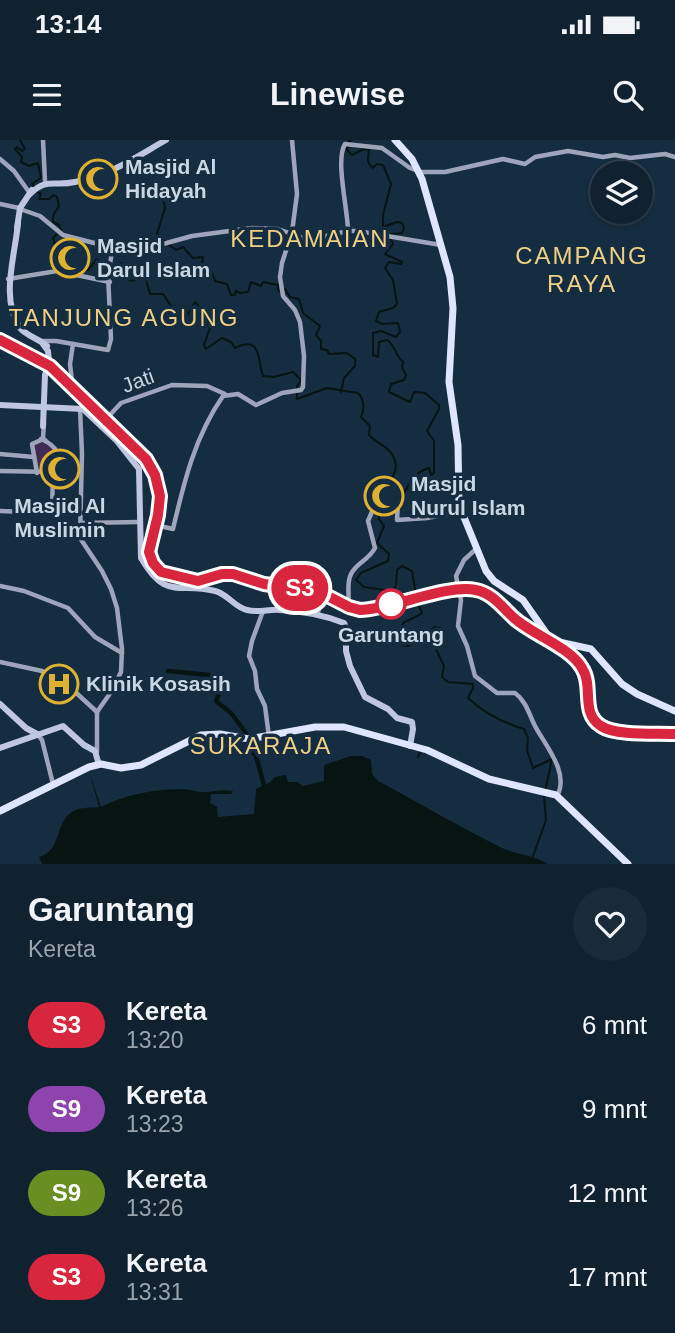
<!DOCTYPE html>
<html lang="id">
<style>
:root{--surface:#102230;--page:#192a38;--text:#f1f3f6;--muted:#9ca4ab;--line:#303f4c}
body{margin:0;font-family:Helvetica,sans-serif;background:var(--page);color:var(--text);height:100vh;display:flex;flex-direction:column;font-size:26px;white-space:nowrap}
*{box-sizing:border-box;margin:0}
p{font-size:23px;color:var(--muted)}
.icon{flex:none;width:38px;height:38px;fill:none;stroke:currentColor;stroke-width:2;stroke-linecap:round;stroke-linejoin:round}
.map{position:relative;height:724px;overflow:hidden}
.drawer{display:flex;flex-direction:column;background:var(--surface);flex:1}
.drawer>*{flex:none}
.badge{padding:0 14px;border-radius:23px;font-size:24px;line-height:46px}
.buttons{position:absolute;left:590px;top:21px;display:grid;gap:14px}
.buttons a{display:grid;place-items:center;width:63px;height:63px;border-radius:50%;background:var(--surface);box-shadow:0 2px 5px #0004,0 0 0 2px var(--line);font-size:35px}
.map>.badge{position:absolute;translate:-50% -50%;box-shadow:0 0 0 4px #fff}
.round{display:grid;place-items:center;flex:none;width:74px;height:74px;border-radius:37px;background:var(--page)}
.overview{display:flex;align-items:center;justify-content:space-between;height:119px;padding:0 28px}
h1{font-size:33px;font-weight:600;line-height:52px}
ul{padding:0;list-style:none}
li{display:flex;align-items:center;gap:21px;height:84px;padding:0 28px}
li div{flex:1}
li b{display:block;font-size:26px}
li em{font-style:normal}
li .badge{min-width:77px;font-weight:700;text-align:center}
.status{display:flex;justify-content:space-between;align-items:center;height:49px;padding:0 35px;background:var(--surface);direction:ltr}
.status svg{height:19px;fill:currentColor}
header{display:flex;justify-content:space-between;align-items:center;height:91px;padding:0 28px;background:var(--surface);font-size:32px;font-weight:600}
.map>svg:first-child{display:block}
</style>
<div class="status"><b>13:14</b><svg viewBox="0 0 49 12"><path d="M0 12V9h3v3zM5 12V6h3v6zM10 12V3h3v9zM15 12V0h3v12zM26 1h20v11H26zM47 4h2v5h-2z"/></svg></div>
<header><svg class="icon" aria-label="menu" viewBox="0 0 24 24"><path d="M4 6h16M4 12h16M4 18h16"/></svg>Linewise<svg class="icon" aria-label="search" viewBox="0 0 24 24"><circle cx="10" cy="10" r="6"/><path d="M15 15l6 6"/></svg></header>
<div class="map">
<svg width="675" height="724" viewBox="0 0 675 724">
<rect width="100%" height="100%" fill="#152d40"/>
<polygon fill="#402b57" points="41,301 47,301 58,313 54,331 37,333 32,304"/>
<path fill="#061412" d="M 351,616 L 362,616 L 371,620 L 372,634 L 378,641 C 419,663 460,687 502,708 C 516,715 535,715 547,724 L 42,724 L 39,717 C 64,710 53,679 76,670 C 83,667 92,668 99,667 L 89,631 L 101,667 C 126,654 156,649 183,649 C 191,649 198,653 206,652 C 216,652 222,649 233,651 L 231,654 L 211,654 L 210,663 L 217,667 L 218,677 L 254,674 C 254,665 256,658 256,649 L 269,643 L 275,637 L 286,635 L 288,642 L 297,642 L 303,646 L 324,641 L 324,625 Z"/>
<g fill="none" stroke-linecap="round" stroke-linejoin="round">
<g stroke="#061412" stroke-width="2">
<polyline points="20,0 25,9 22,11 17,7 15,9 22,17 21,22 29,26 38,23 41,38 32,44 34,47"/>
<path d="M 352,0 L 349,1 L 347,10 L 352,15 L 364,9 L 369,10 C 369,17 365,22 373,28 L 377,24 L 383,25 L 391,44 L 383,75 L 383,87 L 397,82 L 402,83 L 404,88 L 402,93 L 391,94"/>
<path d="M 37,52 L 41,54 L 39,59 L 49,59 L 54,55 L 57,57 L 59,66 C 56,72 52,73 53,82 L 59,85 L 61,90"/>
<polyline points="163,59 165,68 157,94 165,101"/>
<path d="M 57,94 L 53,98 L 57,110 L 72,110 L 82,116 L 81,124 L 71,127 L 72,132 L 88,130 L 97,119 L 109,129 L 121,123 L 122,132 L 130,141 L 135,140 L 140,133 L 144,133 L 150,154 L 163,154 C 170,164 174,173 186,177 L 195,162 C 205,170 203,179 210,188 L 204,205 L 206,209 L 222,198 L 231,202 L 235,208 C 262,195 257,219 263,236 L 274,237 L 293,232 L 301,240 L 297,247 L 297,259 L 327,248 L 358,253 C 364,259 365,269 361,277 L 370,286 L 369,295 C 375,302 387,306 391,313 C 400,326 396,340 381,344 L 385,350"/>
<path d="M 391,99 L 393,104 L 385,114 L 402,122 L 401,124 L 389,122 L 385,128 L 393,140 L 397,164 L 393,168 L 379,172 L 376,181 L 382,184 L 398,183 L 400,192 L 396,197 L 381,191 L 373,193 L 373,215 L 378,217 L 379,202 L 387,200 C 395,205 395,215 403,222 L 402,228 L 406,235 L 404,240 L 391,244 L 389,252 L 410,262 L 414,252 L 425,253 L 439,265 L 439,269 L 427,291 L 434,301 L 434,333 L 431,335 L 429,328 C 411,333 410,347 399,359"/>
<polyline points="169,105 176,110 183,107 193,118 203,117 202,122 210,127 215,141 227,144 231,155 235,155 236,151 240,153 248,152 251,142 261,146 263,142 278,145 278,150 281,152"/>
<polyline points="285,149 290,157 299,159 303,173 320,186 316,195 321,201 321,209 327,210 329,214 347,213 355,219 355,226 344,238 341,252"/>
<path d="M 395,363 L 390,368 L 381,367 L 379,369 L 379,379 L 384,386 L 377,403 L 389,414 L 388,421 L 361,433 L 356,440 L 364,447 L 392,451 L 396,446 L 397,430 L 402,426 L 412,431 L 417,461 L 422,473 C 406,485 397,475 403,505 L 409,506 L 435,487 L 441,489 L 436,509 L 444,526 L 442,537 L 448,542 L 473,544 L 473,548 L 468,558 C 484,573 504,583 524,589 L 528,598 L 527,610 L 533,628 L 552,619 L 545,651"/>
<polyline points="418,617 420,612"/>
<polyline points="533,716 546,680 544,656"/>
</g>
<polyline stroke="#061412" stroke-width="4.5" points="168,531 209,535 223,544 216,561 231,573 246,593 247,605 256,616 264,645"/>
<g stroke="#9ea4b9" stroke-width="4.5">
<polyline points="43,0 45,41"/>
<polyline points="0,19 14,31 29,52"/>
<polyline points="0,64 19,68"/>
<polyline points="20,69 40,76 63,95 106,106 131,109 152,107 192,96 252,88 278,89 309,100 348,91 357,91 441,105"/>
<path d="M 348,91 C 348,70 335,20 345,4 L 382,8 L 410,28 L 421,32 L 445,32 L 503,19 L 525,24 L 535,17 L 568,11 L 603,17 L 615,15 L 630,18 L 665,14 L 675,17"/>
<polyline points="8,139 57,131 110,142"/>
<polyline points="40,201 56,201 108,210 111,199 108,134 113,107"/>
<polyline points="73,204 70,224 72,241 146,312 159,334 164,353 164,367 155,407 156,424 149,430"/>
<polyline points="80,269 82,314 80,398 102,431 111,449 117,468 122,509 121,532 111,552 97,572"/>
<polyline points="109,276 121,263 172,245 207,246 225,254"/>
<polyline points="44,283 43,298 46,301"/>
<polyline points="0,314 34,317"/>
<path d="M 0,331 L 53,332 C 65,316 55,305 41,299"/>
<polyline points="37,333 32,304 41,300"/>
<polyline points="0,371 81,374"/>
<polyline points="52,373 53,332"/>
<polyline points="81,383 140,382"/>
<path d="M 160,386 L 173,389 C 184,342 195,296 223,256 L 238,254 L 256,265 L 282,253 L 301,250 L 303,247 L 304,216 L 300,182 L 295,170 L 283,156 L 280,137 L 282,123 L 292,92 L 297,54 L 292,0"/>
<path d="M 477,408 L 464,420 L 456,436 L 461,460 L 458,486 L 467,506 L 475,536 L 497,553 L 515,553 C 526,561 529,574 535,586 C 545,605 570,633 557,656"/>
<polyline points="0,446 24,451 68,468 95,497 122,513"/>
<polyline points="263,471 252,501 249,516 255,531 257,549 265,566 269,597"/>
<path d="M 317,475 L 325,452 L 348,464 C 350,454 346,444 351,434 C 357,422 368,421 375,408 L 368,381 L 374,367 L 386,352 L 398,362 L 397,380 L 427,378 L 461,371"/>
<polyline points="0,522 42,531 72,549 97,572"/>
<polyline points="97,572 97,612"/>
<polyline points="38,595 42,600 53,644"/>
</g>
<g stroke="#bfc6e1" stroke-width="6">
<path d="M 30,54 C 47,37 54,47 75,42 C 109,36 136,17 166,0"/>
<path d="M 18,83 C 15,117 0,158 20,188 C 27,196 39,199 47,206"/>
<path d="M 0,265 L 83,269 L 116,300 L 139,329 L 141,418 C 166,461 178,442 215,451 C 228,454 234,467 247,470 C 258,473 269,469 280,470 C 301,471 324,475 344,483 L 346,487 L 346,511 L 350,526 L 365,557 L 388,569 L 397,578 L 412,582 L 413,589 L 410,606"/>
<polyline points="0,564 26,588 37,594"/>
<polyline points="0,608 63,586 84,605 95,611 99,625"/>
</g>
<g stroke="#dee5ff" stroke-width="7">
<polyline points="395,0 412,19 422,39 450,137 453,168 449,242 458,305 459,365 486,431 494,441 523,460 549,497 559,502 591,509 622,544 637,554 675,571"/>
<polyline points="0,671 89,627 101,624 121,628 141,625 201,595 220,594 249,599 315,587 344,587 427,610 489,639 556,655 628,724"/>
</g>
<defs>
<polyline id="rail" points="0,200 50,226 146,319 155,335 160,356 158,375 149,412 155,426 165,434 201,441 221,434 233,434 268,445 318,451 349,467 360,470 458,450 480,451 494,459 525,487 579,523 588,542 589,571 600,585 616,591 675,594"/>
</defs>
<use href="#rail" stroke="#adbdca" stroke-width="4.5"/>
<use href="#rail" stroke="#152d40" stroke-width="2" stroke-dasharray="5" stroke-linecap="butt"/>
<g stroke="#bfc6e1" stroke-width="6">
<polyline points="17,88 20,68 32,50"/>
<polyline points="43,286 45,235 49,221 48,211 43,204"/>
</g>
</g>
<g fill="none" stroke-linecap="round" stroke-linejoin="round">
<defs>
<path id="line" d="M 0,200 L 50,226 L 146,319 L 155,335 L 160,356 L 158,375 L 149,412 L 153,423 L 161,432 L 198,441 L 222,434 L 233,434 L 264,444 L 318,451 L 349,467 L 360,470 C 393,469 446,444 476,450 C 492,453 502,467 514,478 C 533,495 570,507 582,528 C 594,546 580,573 601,586 C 616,596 656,593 675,594"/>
</defs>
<use href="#line" stroke="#fff" stroke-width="16"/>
<use href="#line" stroke="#d7263d" stroke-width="10"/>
</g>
<defs>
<symbol id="mosque-ring" viewBox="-11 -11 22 22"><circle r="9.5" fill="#152d40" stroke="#deb133" stroke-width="1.5"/><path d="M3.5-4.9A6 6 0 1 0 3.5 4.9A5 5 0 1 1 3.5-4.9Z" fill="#deb133"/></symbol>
<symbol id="hospital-ring" viewBox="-11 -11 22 22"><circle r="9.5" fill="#152d40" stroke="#deb133" stroke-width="1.5"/><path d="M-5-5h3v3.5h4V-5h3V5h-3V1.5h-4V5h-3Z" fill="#deb133"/></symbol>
</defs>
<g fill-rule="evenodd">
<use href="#mosque-ring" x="76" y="17" width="44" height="44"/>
<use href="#mosque-ring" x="48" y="96" width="44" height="44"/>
<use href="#mosque-ring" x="38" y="307" width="44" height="44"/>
<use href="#mosque-ring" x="362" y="334" width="44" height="44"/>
<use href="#hospital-ring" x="37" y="522" width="44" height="44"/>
</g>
<circle fill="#fff" stroke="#d7263d" stroke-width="3.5" cx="391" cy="464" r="14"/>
<g text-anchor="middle" stroke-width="7" stroke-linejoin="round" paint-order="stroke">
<g font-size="21" font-weight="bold" fill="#c8d7e3" stroke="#152d40" text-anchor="start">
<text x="125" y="34">Masjid Al<tspan x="125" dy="24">Hidayah</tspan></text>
<text x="97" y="113">Masjid<tspan x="97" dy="24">Darul Islam</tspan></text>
<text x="411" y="351">Masjid<tspan x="411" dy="24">Nurul Islam</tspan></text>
<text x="60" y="373" text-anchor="middle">Masjid Al<tspan x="60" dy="24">Muslimin</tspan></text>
<text x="86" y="551">Klinik Kosasih</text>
</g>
<g font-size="21" fill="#c8d7e3" stroke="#152d40">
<text transform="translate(138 241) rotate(-20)" y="7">Jati</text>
</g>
<g font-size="21" font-weight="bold" fill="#c8d7e3" stroke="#152d40">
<text x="391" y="502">Garuntang</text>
</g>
<g font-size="24" letter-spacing="2" fill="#efcf85" stroke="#152d40">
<text x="310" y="107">KEDAMAIAN</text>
<text x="582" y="124">CAMPANG<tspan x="582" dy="28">RAYA</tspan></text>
<text x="124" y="186">TANJUNG AGUNG</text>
<text x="261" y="614">SUKARAJA</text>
</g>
</g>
</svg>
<div class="buttons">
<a><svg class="icon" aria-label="layers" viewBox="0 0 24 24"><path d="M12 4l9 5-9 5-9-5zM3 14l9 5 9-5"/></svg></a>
</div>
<b class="badge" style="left:300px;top:448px;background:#d7263d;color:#fff">S3</b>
</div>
<section class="drawer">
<div class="overview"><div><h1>Garuntang</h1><p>Kereta</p></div><a class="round"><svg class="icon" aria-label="heart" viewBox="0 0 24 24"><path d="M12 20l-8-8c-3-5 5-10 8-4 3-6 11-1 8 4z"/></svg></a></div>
<ul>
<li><span class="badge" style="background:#d7263d;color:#fff">S3</span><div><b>Kereta</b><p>13:20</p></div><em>6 mnt</em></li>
<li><span class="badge" style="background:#8e44ad;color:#fff">S9</span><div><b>Kereta</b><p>13:23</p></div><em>9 mnt</em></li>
<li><span class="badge" style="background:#6b8e23;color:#fff">S9</span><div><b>Kereta</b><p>13:26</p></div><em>12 mnt</em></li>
<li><span class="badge" style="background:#d7263d;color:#fff">S3</span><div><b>Kereta</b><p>13:31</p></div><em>17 mnt</em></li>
</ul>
</section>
